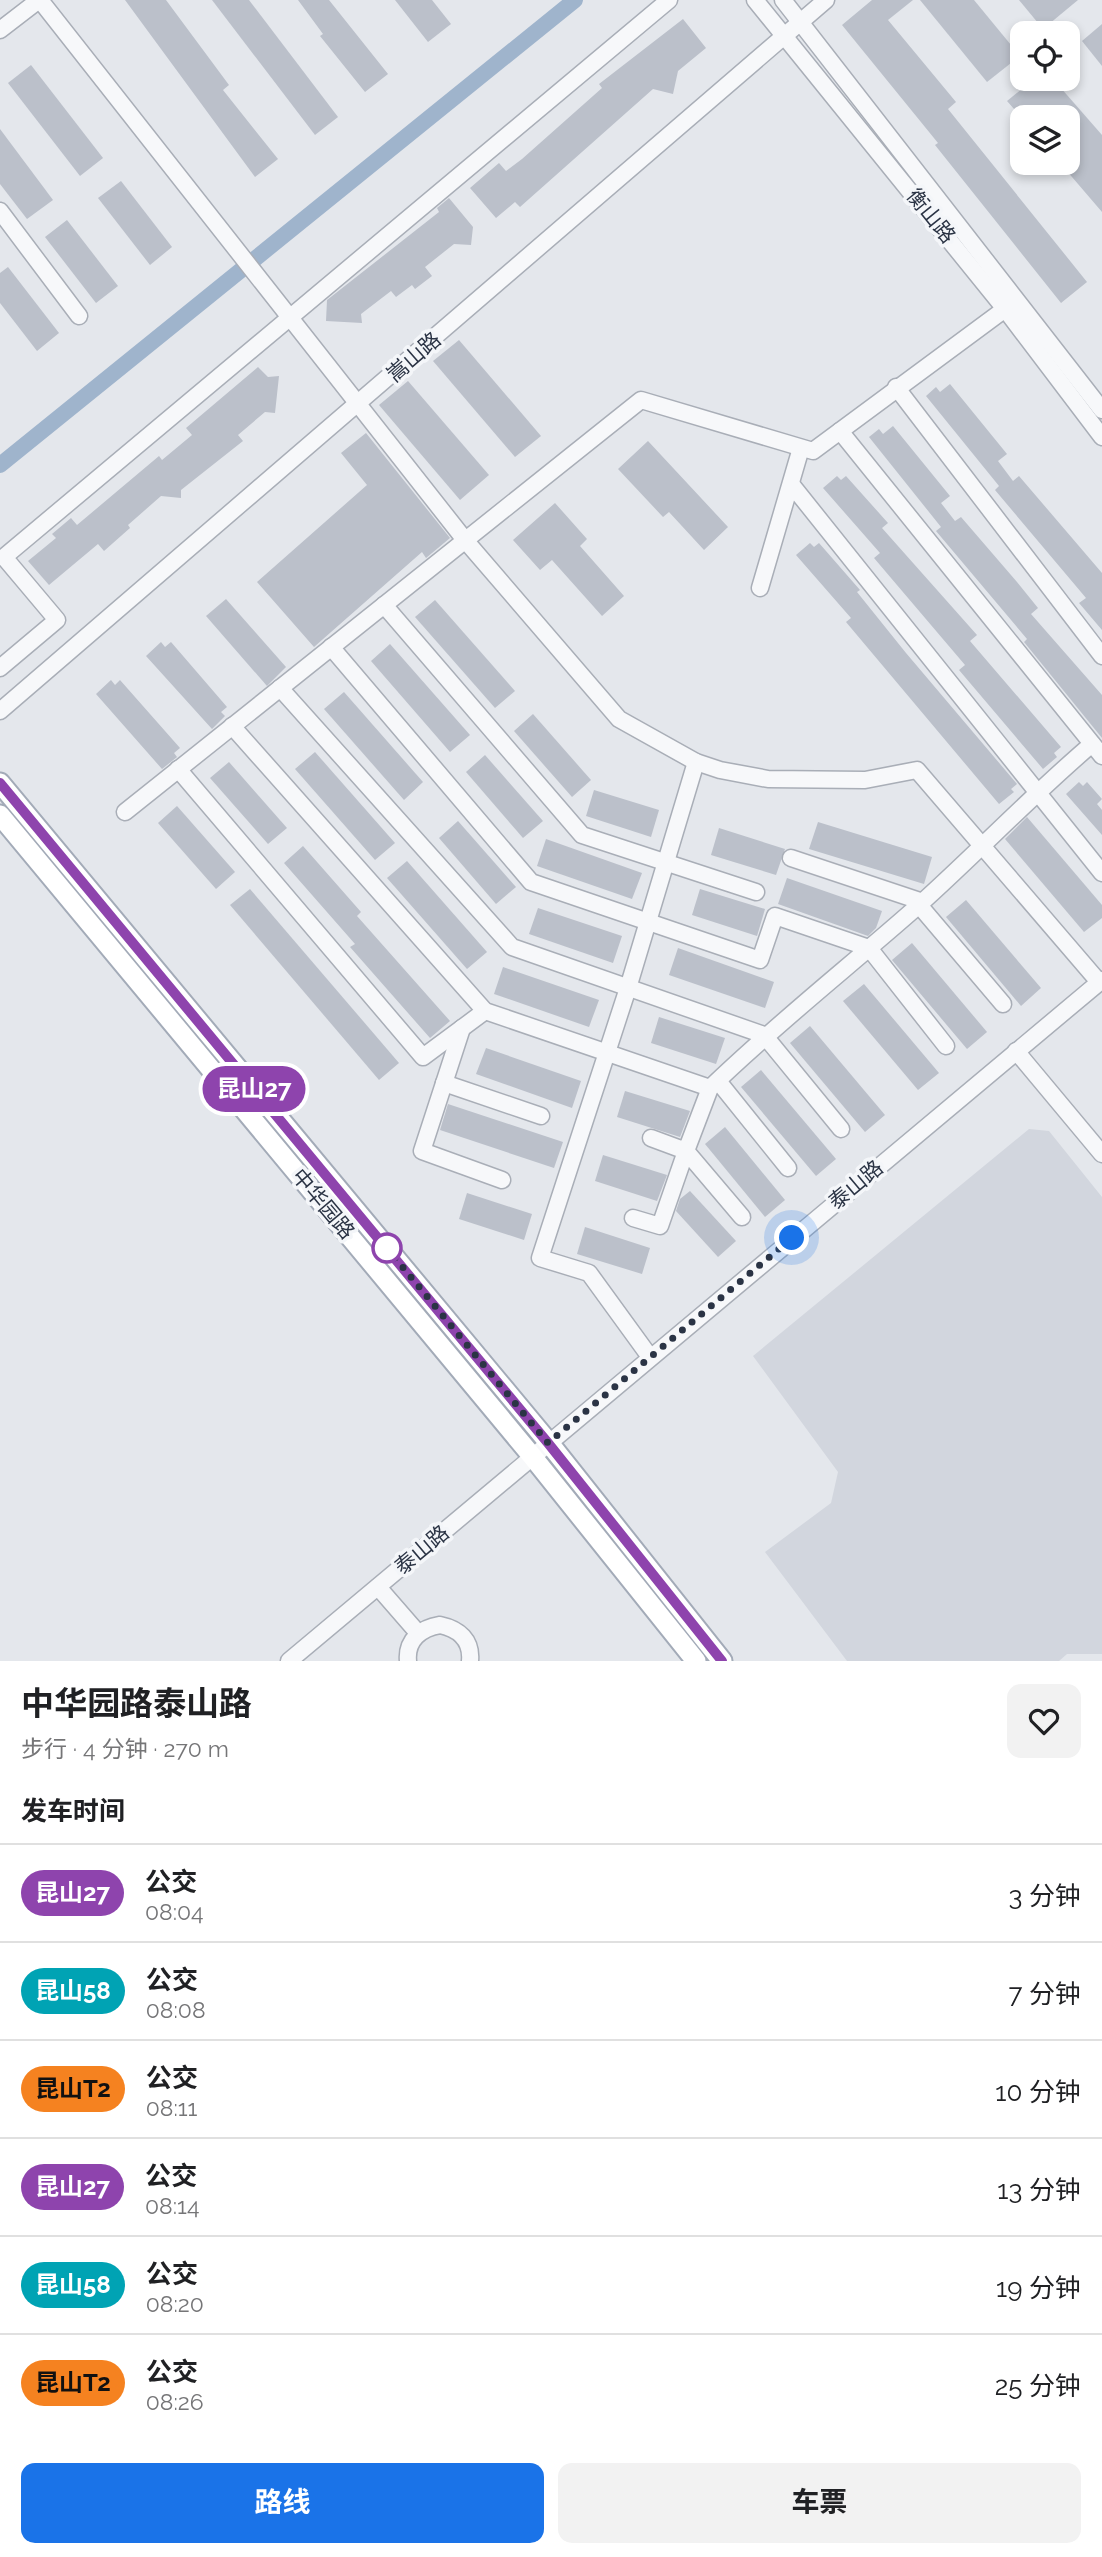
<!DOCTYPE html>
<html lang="zh">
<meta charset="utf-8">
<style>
:root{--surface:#fff;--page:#f2f2f2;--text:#202124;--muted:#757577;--line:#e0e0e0;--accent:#1a73e8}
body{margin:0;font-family:Raleway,"Noto Sans SC",sans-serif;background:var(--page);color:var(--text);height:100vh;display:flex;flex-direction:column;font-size:26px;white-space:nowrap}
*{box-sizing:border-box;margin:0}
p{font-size:23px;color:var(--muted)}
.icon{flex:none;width:38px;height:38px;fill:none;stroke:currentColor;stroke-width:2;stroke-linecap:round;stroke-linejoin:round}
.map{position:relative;height:1661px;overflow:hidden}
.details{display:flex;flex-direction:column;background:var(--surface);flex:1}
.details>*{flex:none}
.badge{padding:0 14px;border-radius:23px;font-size:24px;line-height:46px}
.controls{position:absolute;left:1010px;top:21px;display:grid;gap:14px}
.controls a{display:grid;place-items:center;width:70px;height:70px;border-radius:14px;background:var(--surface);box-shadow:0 4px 10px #0003;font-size:35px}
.you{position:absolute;width:35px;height:35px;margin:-18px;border:5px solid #fff;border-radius:50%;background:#1a73e8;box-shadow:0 0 0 10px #1a73e833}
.map>.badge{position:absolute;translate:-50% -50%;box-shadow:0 0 0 4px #fff}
h2{padding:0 21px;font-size:26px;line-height:63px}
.round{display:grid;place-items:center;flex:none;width:74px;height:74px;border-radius:14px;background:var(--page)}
.headline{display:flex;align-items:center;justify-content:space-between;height:119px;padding:0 21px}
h1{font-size:33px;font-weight:700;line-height:52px}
.cta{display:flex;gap:14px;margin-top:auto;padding:14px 21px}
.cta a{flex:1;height:80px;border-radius:14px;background:var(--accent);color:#fff;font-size:28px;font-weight:700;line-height:80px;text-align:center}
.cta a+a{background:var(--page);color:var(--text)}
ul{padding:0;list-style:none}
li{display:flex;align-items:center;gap:21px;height:98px;padding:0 21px;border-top:2px solid var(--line)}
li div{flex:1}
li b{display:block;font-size:26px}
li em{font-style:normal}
li .badge{min-width:77px;font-weight:700;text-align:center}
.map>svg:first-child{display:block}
</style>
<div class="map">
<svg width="1102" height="1661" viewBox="0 0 1102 1661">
<rect width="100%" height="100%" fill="#e4e7ec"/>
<polygon fill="#d2d6de" points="1029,1129 1049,1131 1102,1197 1102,1654 1067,1654 1059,1661 847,1661 765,1552 831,1503 838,1472 753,1356"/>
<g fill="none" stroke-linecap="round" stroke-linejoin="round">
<polyline stroke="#9fb4cc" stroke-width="16" points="0,465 575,0"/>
</g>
<g fill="#bbc0ca">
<polygon points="125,0 166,0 229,85 223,90 278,159 255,177"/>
<polygon points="212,0 249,0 338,117 315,135"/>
<polygon points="298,0 329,0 388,74 365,92 320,36 323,34"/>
<polygon points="395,0 432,0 451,24 428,42"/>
<polygon points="872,0 913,0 888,20 956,102 948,109 1087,282 1061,303 935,145 938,143 842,25"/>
<polygon points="920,0 974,0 1020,56 987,82"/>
<polygon points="1019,0 1078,0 1043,29"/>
<polygon points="683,19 706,48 678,71 673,94 653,89 520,207 515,202 496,218 470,188 499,163 506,171 522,159 602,88 599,84"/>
<polygon points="1102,24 1102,66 1082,41"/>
<polygon points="31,65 103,158 80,176 8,83"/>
<polygon points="1034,79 1053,79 1102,135 1102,212 1060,163 1068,163 1068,117 1021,117 1007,101"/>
<polygon points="0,129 53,200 27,219 0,184"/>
<polygon points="121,181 172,247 150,265 98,198"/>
<polygon points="449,198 473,227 471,245 454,244 425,267 432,276 415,289 412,285 396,297 391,291 361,314 362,323 326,321 327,300 439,212 437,208"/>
<polygon points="67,220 118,286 96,303 45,237"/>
<polygon points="8,267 59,333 37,351 0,303 0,273"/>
<polygon points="459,340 541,436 515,457 433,361"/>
<polygon points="258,367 268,377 279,376 275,413 265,412 238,435 243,441 181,490 181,498 161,496 128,525 130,528 104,551 98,544 49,585 28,561 56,538 52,534 71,518 77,525 159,456 162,460 192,435 186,428"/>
<polygon points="408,381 489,475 460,500 379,405"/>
<polygon points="950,384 1007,454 998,461 1013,481 1019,476 1102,573 1102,630 1079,603 1086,598 995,490 999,486 926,396 936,387 940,392"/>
<polygon points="893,426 950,496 941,503 955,521 961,517 1017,582 1038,608 1031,614 1102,695 1102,738 1024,642 1027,639 936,531 941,527 869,437 879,429 883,434"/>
<polygon points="366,433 450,538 426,558 422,552 314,647 257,582 367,485 341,453"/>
<polygon points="648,441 728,527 704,550 669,512 663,517 618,469"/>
<polygon points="837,476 841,480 846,476 888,523 882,528 977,635 970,641 1061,747 1054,753 1057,757 1043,769 959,670 965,665 874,558 880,553 823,488"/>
<polygon points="555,503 587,539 580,546 624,596 602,616 552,560 540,570 513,540"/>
<polygon points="810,543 814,547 819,543 860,590 857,592 906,653 1017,784 1011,789 1014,792 999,804 846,622 851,618 796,555"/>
<polygon points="226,599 286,667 267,686 206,616"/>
<polygon points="435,600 515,691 495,708 415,617"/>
<polygon points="161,642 165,647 171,642 227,707 221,712 225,716 212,729 146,656"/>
<polygon points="390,644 470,735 450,752 371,661"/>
<polygon points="111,680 115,685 120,680 180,748 174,753 177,757 162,769 96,694"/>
<polygon points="344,692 423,782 404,800 324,709"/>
<polygon points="533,714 591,780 572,797 514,731"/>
<polygon points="315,752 395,843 375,860 295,769"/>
<polygon points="485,755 543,821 523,838 466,772"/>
<polygon points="229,762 287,828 268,844 210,778"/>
<polygon points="1079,782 1083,786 1087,782 1102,799 1097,804 1102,810 1102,835 1066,794"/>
<polygon points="594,790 659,810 651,837 586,816"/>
<polygon points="177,806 235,872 216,889 158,823"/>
<polygon points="1027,817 1102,905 1102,918 1084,932 1005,839"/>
<polygon points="458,821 516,887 496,904 439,838"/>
<polygon points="818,822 932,857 924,884 809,849"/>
<polygon points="719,828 785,849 776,875 711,855"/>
<polygon points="546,839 642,873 632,899 537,866"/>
<polygon points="303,846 361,912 357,916 450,1021 430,1038 350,947 355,944 284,863"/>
<polygon points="407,861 487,952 467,969 387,878"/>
<polygon points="787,878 882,911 876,928 868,936 778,904"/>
<polygon points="250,889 399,1063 379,1080 230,905"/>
<polygon points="700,889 765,909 757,936 692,915"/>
<polygon points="966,900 1041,988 1021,1006 946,917"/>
<polygon points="538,908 622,936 613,963 529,934"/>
<polygon points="912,943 987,1032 967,1049 892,960"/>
<polygon points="678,948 774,982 765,1008 669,975"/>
<polygon points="503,967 599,1000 589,1027 494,994"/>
<polygon points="864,984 939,1073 918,1090 843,1001"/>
<polygon points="659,1017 725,1038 716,1064 651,1043"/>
<polygon points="810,1026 885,1115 865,1132 790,1043"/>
<polygon points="486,1048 581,1081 572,1108 476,1074"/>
<polygon points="761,1070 836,1159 816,1176 741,1087"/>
<polygon points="625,1091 690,1111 680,1137 617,1117"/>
<polygon points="448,1104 563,1142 554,1168 440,1130"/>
<polygon points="725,1127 785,1200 765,1217 705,1144"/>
<polygon points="603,1155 667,1175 657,1201 595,1181"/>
<polygon points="690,1191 736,1241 718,1257 676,1211 680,1199"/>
<polygon points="467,1193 532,1214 524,1240 459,1219"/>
<polygon points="585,1227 650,1248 642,1274 577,1254"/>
</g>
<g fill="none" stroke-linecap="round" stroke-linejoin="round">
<defs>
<g id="minor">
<polyline points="40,0 465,540 619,719 696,762 720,770 768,779 865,780 917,770 1099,982"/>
<polyline points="755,0 1005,309 1102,437"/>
<polyline points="783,0 1102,410"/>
<polyline points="0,30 39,0"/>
<polyline points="0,211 79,316"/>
<polyline points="896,387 1102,656"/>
<polyline points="840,431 1102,756"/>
<polyline points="791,484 1102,873"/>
<polyline points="760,588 801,448"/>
<polyline points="384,605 582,835 756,892"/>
<polyline points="331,647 531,882 760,960 775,916 869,948 946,1046"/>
<polyline points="0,668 57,620 4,557 669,0"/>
<polyline points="280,688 512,947 764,1035 841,1129"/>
<polyline points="0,711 826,0"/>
<path d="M 232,726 L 485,1011 L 710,1088 C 777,1023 850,966 919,905 C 978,852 1032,795 1092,744"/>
<polyline points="178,769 423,1057 485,1011"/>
<polyline points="125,812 641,400 813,451 1005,309"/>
<polyline points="791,858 923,902"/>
<polyline points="919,905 1003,1004"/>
<polyline points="462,1028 422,1151 502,1180"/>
<polyline points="1016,1051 1102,1154"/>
<polyline points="718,1081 788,1168"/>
<polyline points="444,1083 541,1116"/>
<polyline points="651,1138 686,1151 710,1088"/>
<polyline points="633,1218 660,1226 686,1151 742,1217"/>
<polyline points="650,1357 589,1273 540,1258 628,988 696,762"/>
<polyline points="378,1587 418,1633"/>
<polyline points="289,1661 1102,980"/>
<path d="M 408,1661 C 406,1640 421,1628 440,1625 C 459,1629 472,1640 470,1661"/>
</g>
<g id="major">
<polyline points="0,783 549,1443 722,1661"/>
<polyline points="0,815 532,1456 696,1661"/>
</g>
</defs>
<use href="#minor" stroke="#a9aeb7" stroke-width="19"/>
<use href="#major" stroke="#a3abb8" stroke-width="23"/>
<use href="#minor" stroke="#f7f8fa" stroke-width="16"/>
<use href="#major" stroke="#fff" stroke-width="19"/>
</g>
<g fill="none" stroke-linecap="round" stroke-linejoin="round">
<defs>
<polyline id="line" points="0,783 548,1443 722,1661"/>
</defs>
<use href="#line" stroke="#fff" stroke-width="16"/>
<use href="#line" stroke="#8e44ad" stroke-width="10"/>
<polyline stroke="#2b3445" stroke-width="7" stroke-dasharray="0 12.6" points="387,1248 548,1443 792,1238"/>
</g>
<circle fill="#fff" stroke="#8e44ad" stroke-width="3.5" cx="387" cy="1248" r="14"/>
<g text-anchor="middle" stroke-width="7" stroke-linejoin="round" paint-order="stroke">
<g font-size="21" fill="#2b3445" stroke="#f4f6f9">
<text transform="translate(931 216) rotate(51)" y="7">衡山路</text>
<text transform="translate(414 357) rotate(-41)" y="7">嵩山路</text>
<text transform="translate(856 1185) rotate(-40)" y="7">泰山路</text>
<text transform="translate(323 1204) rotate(50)" y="7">中华园路</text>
<text transform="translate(422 1550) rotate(-40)" y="7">泰山路</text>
</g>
</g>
</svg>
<div class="controls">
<a><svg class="icon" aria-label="locate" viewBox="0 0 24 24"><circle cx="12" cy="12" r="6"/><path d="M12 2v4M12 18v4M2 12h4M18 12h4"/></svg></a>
<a><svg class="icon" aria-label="layers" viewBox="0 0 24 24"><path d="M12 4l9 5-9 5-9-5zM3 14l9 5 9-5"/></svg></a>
</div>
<div class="you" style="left:792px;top:1238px"></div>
<b class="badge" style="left:254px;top:1089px;background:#8e44ad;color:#fff">昆山27</b>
</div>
<section class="details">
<div class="headline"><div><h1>中华园路泰山路</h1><p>步行 · 4 分钟 · 270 m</p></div><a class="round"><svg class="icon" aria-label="heart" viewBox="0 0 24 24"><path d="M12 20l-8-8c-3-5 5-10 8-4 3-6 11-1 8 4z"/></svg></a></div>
<h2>发车时间</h2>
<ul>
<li><span class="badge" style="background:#8e44ad;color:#fff">昆山27</span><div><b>公交</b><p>08:04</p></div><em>3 分钟</em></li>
<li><span class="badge" style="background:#00a3b4;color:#fff">昆山58</span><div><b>公交</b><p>08:08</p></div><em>7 分钟</em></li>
<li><span class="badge" style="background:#f58220;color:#111">昆山T2</span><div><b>公交</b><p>08:11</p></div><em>10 分钟</em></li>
<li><span class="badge" style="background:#8e44ad;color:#fff">昆山27</span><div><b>公交</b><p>08:14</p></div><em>13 分钟</em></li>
<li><span class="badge" style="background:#00a3b4;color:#fff">昆山58</span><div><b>公交</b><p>08:20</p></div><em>19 分钟</em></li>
<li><span class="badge" style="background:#f58220;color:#111">昆山T2</span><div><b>公交</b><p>08:26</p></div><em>25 分钟</em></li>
</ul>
<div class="cta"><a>路线</a><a>车票</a></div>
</section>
